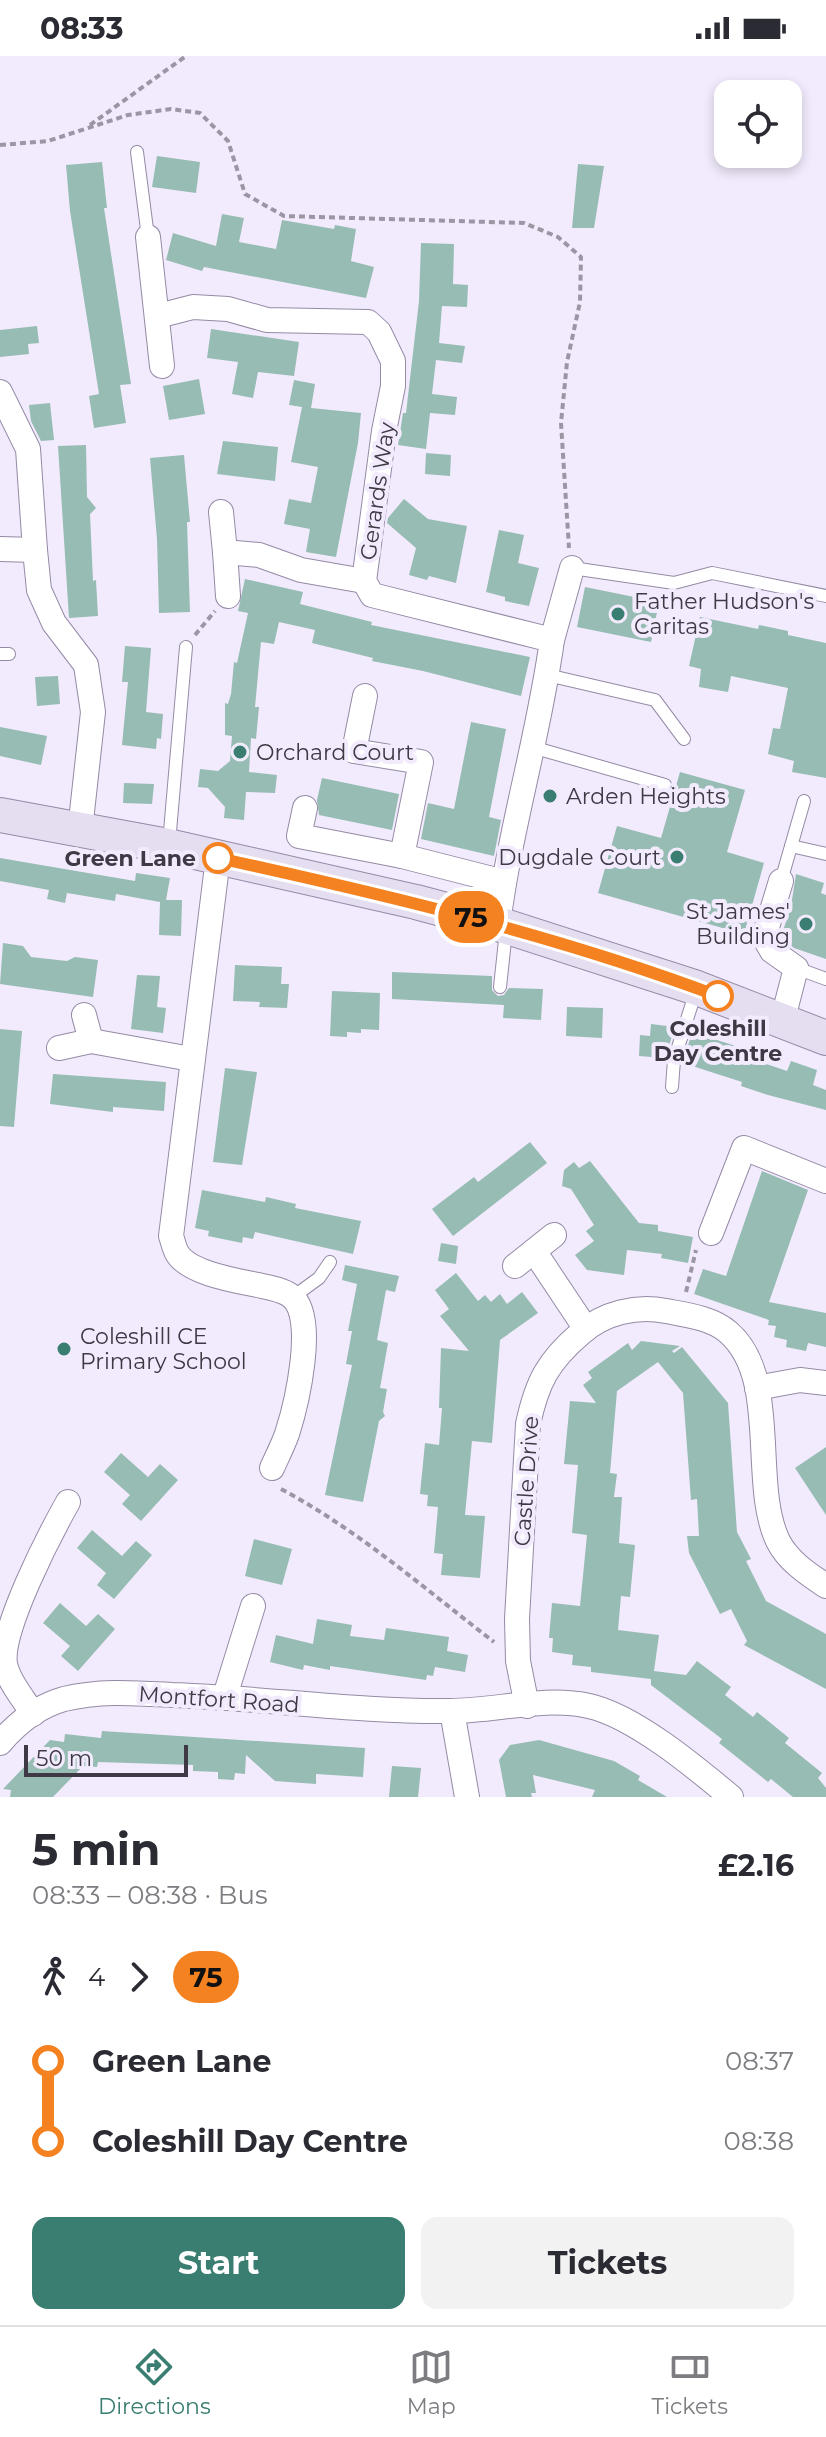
<!DOCTYPE html>
<meta charset="utf-8">
<style>
:root{--surface:#fff;--page:#f2f2f3;--text:#2b2b33;--muted:#7c7c81;--line:#e1e1e2;--accent:#3a7d71}
body{margin:0;font-family:Montserrat,sans-serif;background:var(--page);color:var(--text);height:100vh;display:flex;flex-direction:column;font-size:30px;white-space:nowrap}
*{box-sizing:border-box;margin:0}
p{font-size:26px;color:var(--muted)}
.icon{flex:none;width:44px;height:44px;fill:none;stroke:currentColor;stroke-width:2;stroke-linecap:round;stroke-linejoin:round}
.map{position:relative;height:1741px;overflow:hidden}
.details{display:flex;flex-direction:column;background:var(--surface);flex:1}
.details>*{flex:none}
.badge{padding:0 16px;border-radius:26px;font-size:28px;line-height:52px}
.fabs{position:absolute;left:714px;top:24px;display:grid;gap:16px}
.fabs a{display:grid;place-items:center;width:88px;height:88px;border-radius:16px;background:var(--surface);box-shadow:0 4px 12px #0003;font-size:40px}
.scale{position:absolute;left:24px;bottom:20px;width:164px;box-sizing:border-box;padding-left:8px;border:4px solid #3e3945;border-top:0;font-size:22px;line-height:28px;white-space:nowrap;color:#3e3945;-webkit-text-stroke:6px #f2ebfd;paint-order:stroke}
.map>.badge{position:absolute;translate:-50% -50%;box-shadow:0 0 0 4px #fff}
.legs{display:flex;align-items:center;gap:12px;height:88px;padding:0 32px;font-size:26px}
.legs p{margin-inline-start:auto}
.head{display:flex;align-items:center;justify-content:space-between;height:136px;padding:0 32px}
h1{font-size:44px;font-weight:700;line-height:60px}
.primary-button{display:flex;gap:16px;margin-top:auto;padding:16px 32px}
.primary-button a{flex:1;height:92px;border-radius:16px;background:var(--accent);color:#fff;font-size:32px;font-weight:700;line-height:92px;text-align:center}
.primary-button a+a{background:var(--page);color:var(--text)}
ul{padding:0 32px;list-style:none}
li{display:flex;align-items:center;gap:28px;height:80px;font-size:30px}
li i{display:grid;place-items:center;width:12px;height:100%;margin:0 10px;background:currentColor}
li i::after{content:'';width:20px;height:20px;margin:-10px;border:6px solid;border-radius:50%;background:var(--surface)}
li p{margin-inline-start:auto}
li:first-child i{background:linear-gradient(#0000 50%,currentColor 0)}
li:last-child i{background:linear-gradient(currentColor 50%,#0000 0)}
.status{display:flex;justify-content:space-between;align-items:center;height:56px;padding:0 40px;background:var(--surface);direction:ltr}
.status svg{height:22px;fill:currentColor}
.dock{display:flex;justify-content:space-around;align-items:center;height:112px;border-top:2px solid var(--line);background:var(--surface);font-size:22px;color:var(--muted)}
.dock a{display:grid;justify-items:center;gap:4px}
.dock .current{color:var(--accent)}
.map>svg:first-child{display:block}
</style>
<div class="status"><b>08:33</b><svg viewBox="0 0 49 12"><path d="M0 12V9h3v3zM5 12V6h3v6zM10 12V3h3v9zM15 12V0h3v12zM26 1h20v11H26zM47 4h2v5h-2z"/></svg></div>
<div class="map">
<svg width="826" height="1741" viewBox="0 0 826 1741">
<rect width="100%" height="100%" fill="#f2ebfd"/>
<g fill="#97bcb3">
<polygon points="157,100 200,106 196,137 152,131"/>
<polygon points="102,106 107,152 104,152 131,328 120,329 126,367 94,372 89,340 99,338 70,155 66,109"/>
<polygon points="578,108 604,110 594,172 572,172"/>
<polygon points="222,158 244,162 239,186 276,193 282,164 334,173 335,169 356,173 351,205 374,211 366,242 204,211 202,215 166,204 173,177 216,190"/>
<polygon points="421,187 454,188 453,228 468,229 467,251 442,250 439,287 465,290 462,307 436,304 432,338 457,341 455,359 430,357 426,393 398,389 403,357 406,357 419,245"/>
<polygon points="37,270 39,287 28,288 29,298 0,301 0,274"/>
<polygon points="211,273 299,286 294,320 258,316 253,342 232,338 238,306 207,302"/>
<polygon points="199,323 205,358 169,364 163,330"/>
<polygon points="294,324 315,328 311,352 361,357 358,387 336,501 306,496 310,473 284,468 289,443 311,447 318,411 291,406 302,351 289,349"/>
<polygon points="50,347 54,384 41,385 31,365 29,349"/>
<polygon points="223,385 278,391 275,425 217,418"/>
<polygon points="86,389 87,441 96,452 90,458 93,525 96,524 98,560 69,562 58,390"/>
<polygon points="426,397 451,399 450,420 425,418"/>
<polygon points="184,399 190,466 187,466 190,556 159,557 157,483 150,402"/>
<polygon points="404,443 428,463 467,470 456,527 429,520 427,524 409,519 416,492 387,467 388,462"/>
<polygon points="499,474 524,479 518,507 539,512 529,550 505,545 505,541 486,536"/>
<polygon points="245,523 303,536 300,548 372,566 371,569 530,601 521,640 423,615 372,605 373,602 312,587 315,574 279,566 274,588 261,586 255,651 259,651 256,683 251,682 249,716 277,719 275,737 246,736 244,764 224,762 225,751 208,732 198,731 200,713 218,715 230,705 232,680 225,679 225,647 228,648 231,638 234,606 237,607 248,557 238,555"/>
<polygon points="585,531 659,546 651,586 577,571"/>
<polygon points="700,561 758,573 759,569 788,575 788,579 826,587 826,722 792,716 794,705 768,698 773,672 780,673 788,632 731,620 728,636 699,631 701,613 689,610"/>
<polygon points="125,590 151,592 146,656 163,658 161,683 157,682 156,693 122,689 128,626 122,626"/>
<polygon points="58,620 60,648 37,650 35,621"/>
<polygon points="471,666 506,673 489,761 501,764 494,800 421,783 428,747 454,753"/>
<polygon points="0,671 47,680 41,709 0,700"/>
<polygon points="680,716 745,734 727,796 764,807 744,878 598,837 617,770 661,782"/>
<polygon points="322,722 399,738 392,774 319,759 317,744"/>
<polygon points="124,727 154,728 152,748 123,747"/>
<polygon points="0,802 135,825 136,817 170,822 166,844 182,844 181,880 159,879 160,846 116,838 115,845 67,837 65,847 47,843 49,834 0,825"/>
<polygon points="796,818 824,827 821,837 826,839 826,903 794,892 781,881 791,850"/>
<polygon points="3,887 23,890 31,901 67,905 75,901 98,904 93,941 0,928"/>
<polygon points="235,909 282,911 281,928 289,928 287,952 259,951 260,946 233,945"/>
<polygon points="392,916 492,920 492,934 498,940 504,939 509,932 543,933 541,964 503,962 504,949 392,943"/>
<polygon points="137,919 160,920 157,951 166,952 163,977 131,973"/>
<polygon points="332,935 380,937 379,974 361,973 361,977 347,976 347,981 330,980"/>
<polygon points="567,951 603,952 602,982 566,980"/>
<polygon points="651,968 675,971 665,1002 639,1000 640,979 650,980"/>
<polygon points="0,973 22,975 14,1071 0,1070"/>
<polygon points="692,976 742,992 740,999 787,1015 791,1005 817,1014 813,1029 826,1034 826,1054 768,1039 741,1030 742,1026 683,1007"/>
<polygon points="225,1012 257,1016 242,1109 213,1106"/>
<polygon points="53,1018 166,1026 164,1055 113,1051 113,1056 50,1048"/>
<polygon points="530,1086 547,1107 453,1180 432,1153 474,1121 478,1126"/>
<polygon points="590,1105 639,1167 658,1169 658,1175 693,1181 688,1207 661,1202 662,1198 627,1194 624,1219 587,1214 575,1199 594,1185 586,1175 594,1169 571,1133 562,1130 564,1114 574,1106 579,1112"/>
<polygon points="762,1115 808,1134 769,1246 826,1257 826,1291 808,1287 806,1295 786,1291 787,1284 774,1281 776,1270 768,1269 769,1264 694,1238 703,1213 726,1220"/>
<polygon points="202,1134 265,1146 266,1141 296,1148 295,1152 361,1165 353,1198 255,1176 253,1183 243,1181 242,1187 208,1180 209,1175 195,1172"/>
<polygon points="441,1187 458,1190 456,1208 438,1205"/>
<polygon points="345,1209 399,1220 395,1236 386,1234 377,1284 388,1287 380,1332 387,1333 383,1356 385,1360 379,1365 363,1446 325,1439 352,1309 346,1308 352,1275 348,1275 357,1228 342,1224"/>
<polygon points="456,1217 478,1245 485,1239 491,1246 500,1238 507,1248 522,1236 538,1257 500,1284 492,1387 472,1385 465,1459 485,1460 480,1522 441,1519 443,1498 434,1497 438,1451 427,1450 428,1439 420,1438 425,1387 439,1389 442,1352 439,1352 441,1292 469,1295 440,1260 449,1253 435,1234"/>
<polygon points="641,1285 680,1290 672,1295 674,1297 682,1291 728,1347 737,1476 751,1503 746,1505 766,1545 826,1578 826,1633 744,1589 747,1585 731,1553 720,1558 689,1497 687,1480 699,1480 697,1443 691,1444 683,1337 658,1306 617,1335 610,1417 617,1418 614,1441 622,1441 619,1487 635,1489 630,1541 621,1540 618,1574 659,1579 654,1615 686,1619 697,1605 731,1631 725,1639 753,1661 757,1656 789,1682 785,1687 822,1717 818,1722 826,1732 826,1741 793,1741 771,1723 768,1726 719,1687 722,1683 651,1629 651,1623 591,1616 591,1611 572,1609 573,1599 552,1596 553,1582 549,1582 552,1547 580,1550 587,1479 572,1477 578,1409 564,1408 570,1345 596,1347 583,1329 592,1322 588,1316 628,1287 632,1294"/>
<polygon points="826,1391 826,1459 795,1412"/>
<polygon points="121,1397 148,1421 160,1408 178,1424 141,1465 122,1448 130,1439 104,1416"/>
<polygon points="92,1474 122,1500 136,1485 152,1499 114,1543 97,1529 106,1517 77,1492"/>
<polygon points="254,1483 292,1493 282,1529 245,1520"/>
<polygon points="60,1547 86,1570 98,1558 115,1573 78,1615 61,1600 70,1590 43,1567"/>
<polygon points="317,1563 352,1569 350,1580 384,1584 386,1572 449,1581 447,1595 468,1599 465,1616 435,1611 433,1620 427,1619 426,1624 330,1610 330,1614 304,1609 303,1614 270,1606 276,1579 313,1588"/>
<polygon points="102,1675 365,1692 363,1721 316,1718 316,1728 275,1725 246,1699 245,1718 235,1717 234,1724 218,1723 218,1716 193,1715 193,1709 98,1706 97,1711 83,1710 53,1741 10,1741 11,1734 3,1733 50,1684 64,1686 65,1678 101,1682"/>
<polygon points="539,1684 614,1705 640,1720 638,1724 667,1741 592,1741 595,1734 533,1719 536,1737 531,1737 532,1741 506,1741 499,1704 510,1689"/>
<polygon points="392,1710 421,1712 418,1741 389,1741"/>
</g>
<g fill="none" stroke-linecap="round" stroke-linejoin="round">
<defs>
<g id="lane">
<polyline points="137,96 148,181"/>
<polyline points="572,512 674,527 712,517 826,540"/>
<polyline points="0,598 9,598"/>
<polyline points="547,619 655,644 684,683"/>
<polyline points="532,691 665,729"/>
<polyline points="169,787 186,591"/>
<polyline points="791,790 826,798"/>
<polyline points="781,825 804,745"/>
<polyline points="796,912 826,923"/>
<polyline points="500,931 506,875"/>
<polyline points="672,1031 674,1004 696,935"/>
<polyline points="293,1241 319,1222 330,1206"/>
</g>
<g id="street">
<polyline points="148,181 162,310"/>
<path d="M 158,260 L 193,251 L 228,253 L 267,264 L 368,266 L 379,276 L 393,305 L 393,330 L 384,375 L 364,525 L 372,539 L 552,584 C 539,680 510,772 498,868"/>
<polyline points="0,336 28,393 35,494"/>
<polyline points="221,456 225,496 259,499 301,514 364,525"/>
<polyline points="0,493 35,494 39,534 54,567 86,609 93,656 80,774"/>
<polyline points="225,496 228,540"/>
<polyline points="552,584 572,512"/>
<polyline points="365,640 354,695 421,706 402,800"/>
<polyline points="305,752 299,780 402,800 504,826"/>
<path d="M 218,802 L 171,1180 C 173,1185 174,1192 177,1197 C 189,1218 239,1225 262,1230 C 272,1232 283,1234 291,1240 C 318,1260 296,1350 287,1378 C 283,1389 277,1401 272,1412"/>
<polyline points="781,825 764,881 772,895 796,912 782,966"/>
<polyline points="84,959 91,985"/>
<polyline points="59,992 91,985 191,1003"/>
<polyline points="711,1177 744,1092 826,1125"/>
<polyline points="534,1195 586,1273"/>
<polyline points="515,1210 554,1179"/>
<polyline points="757,1332 800,1324 826,1327"/>
<polyline points="225,1640 253,1550"/>
<path d="M 527,1650 L 518,1605 L 517,1563 L 528,1368 C 537,1326 548,1305 581,1277 C 604,1257 636,1249 666,1255 C 687,1259 712,1262 728,1276 C 781,1321 750,1427 778,1485 C 788,1505 808,1518 826,1530"/>
<polyline points="452,1655 467,1741"/>
<path d="M 33,1658 C 23,1642 9,1626 5,1608 C 0,1574 50,1478 68,1446"/>
<path d="M 0,1687 C 17,1667 39,1650 64,1643 C 100,1634 136,1637 172,1639 C 265,1642 357,1656 450,1655 C 496,1655 544,1640 589,1650 C 634,1660 695,1711 731,1741"/>
</g>
<polyline id="secondary" points="0,759 168,790 416,846 498,868 697,932 826,982"/>
</defs>
<use href="#lane" stroke="#958aa6" stroke-width="14"/>
<use href="#street" stroke="#958aa6" stroke-width="26"/>
<use href="#secondary" stroke="#958aa6" stroke-width="36"/>
<g stroke="#9b95a4" stroke-width="4" stroke-dasharray="6 4" stroke-linecap="butt">
<polyline points="90,69 186,0"/>
<polyline points="0,89 48,85 128,59 171,53 200,57 228,85 245,138 284,160 524,167 558,181 581,201 580,246 567,306 561,367 569,492"/>
<polyline points="195,579 215,555"/>
<polyline points="686,1236 696,1194"/>
<path d="M 281,1433 C 358,1474 425,1533 494,1586"/>
</g>
<use href="#lane" stroke="#fff" stroke-width="12"/>
<use href="#street" stroke="#fff" stroke-width="24"/>
<use href="#secondary" stroke="#e5ddf0" stroke-width="34"/>
</g>
<g fill="none" stroke-linecap="round" stroke-linejoin="round">
<defs>
<path id="line-1" d="M 218,802 C 387,839 556,879 718,940"/>
</defs>
<use href="#line-1" stroke="#fff" stroke-width="18"/>
<use href="#line-1" stroke="#f58220" stroke-width="12"/>
</g>
<g fill="#3a7d71" stroke="#f2ebfd" stroke-width="3">
<circle cx="618" cy="558" r="8"/>
<circle cx="240" cy="696" r="8"/>
<circle cx="550" cy="740" r="8"/>
<circle cx="677" cy="801" r="8"/>
<circle cx="806" cy="868" r="8"/>
<circle cx="64" cy="1293" r="8"/>
</g>
<g fill="#fff" stroke="#f58220" stroke-width="4">
<circle cx="218" cy="802" r="14"/>
<circle cx="718" cy="940" r="14"/>
</g>
<g text-anchor="middle" stroke-width="8" stroke-linejoin="round" paint-order="stroke">
<g font-size="22" fill="#3e3945" stroke="#f2ebfd">
<text transform="translate(377 435) rotate(-82)" y="8">Gerards Way</text>
<text transform="translate(526 1425) rotate(-86)" y="8">Castle Drive</text>
<text transform="translate(219 1643) rotate(4)" y="8">Montfort Road</text>
</g>
<g font-size="22" fill="#3e3945" stroke="#f2ebfd" text-anchor="start">
<text x="634" y="553">Father Hudson's<tspan x="634" dy="25">Caritas</tspan></text>
<text x="256" y="704">Orchard Court</text>
<text x="566" y="748">Arden Heights</text>
<text x="661" y="809" text-anchor="end">Dugdale Court</text>
<text x="790" y="863" text-anchor="end">St James'<tspan x="790" dy="25">Building</tspan></text>
<text x="80" y="1288">Coleshill CE<tspan x="80" dy="25">Primary School</tspan></text>
</g>
<g font-size="22" font-weight="bold" fill="#3e3945" stroke="#f2ebfd" text-anchor="end">
<text x="196" y="810">Green Lane</text>
<text x="718" y="980" text-anchor="middle">Coleshill<tspan x="718" dy="25">Day Centre</tspan></text>
</g>
</g>
</svg>
<div class="fabs">
<a><svg class="icon" aria-label="locate" viewBox="0 0 24 24"><circle cx="12" cy="12" r="6"/><path d="M12 2v4M12 18v4M2 12h4M18 12h4"/></svg></a>
</div>
<div class="scale">50 m</div>
<b class="badge" style="left:471px;top:861px;background:#f58220;color:#111">75</b>
</div>
<section class="details">
<div class="head"><div><h1>5 min</h1><p>08:33 – 08:38 · Bus</p></div><b>£2.16</b></div>
<div class="legs"><svg class="icon" aria-label="walk" viewBox="0 0 24 24"><circle cx="13" cy="4" r="2"/><path d="M13 8l-2 6 4 7M11 14l-3 7M7 12l3-4h3l4 4"/></svg>4<svg class="icon" aria-label="forward" viewBox="0 0 24 24"><path d="M9 5l7 7-7 7"/></svg><b class="badge" style="background:#f58220;color:#111">75</b></div>
<ul>
<li><i style="color:#f58220"></i><b>Green Lane</b><p>08:37</p></li>
<li><i style="color:#f58220"></i><b>Coleshill Day Centre</b><p>08:38</p></li>
</ul>
<div class="primary-button"><a>Start</a><a>Tickets</a></div>
</section>
<nav class="dock">
<a class="current"><svg class="icon" aria-label="directions" viewBox="0 0 24 24"><path d="M12 3l9 9-9 9-9-9zM9 14v-3h6M13 9l2 2-2 2"/></svg>Directions</a>
<a><svg class="icon" aria-label="map" viewBox="0 0 24 24"><path d="M3 6l6-2 6 2 6-2v14l-6 2-6-2-6 2zM9 4v14M15 6v14"/></svg>Map</a>
<a><svg class="icon" aria-label="tickets" viewBox="0 0 24 24"><path d="M3 7h18v10H3zM15 7v10"/></svg>Tickets</a>
</nav>
